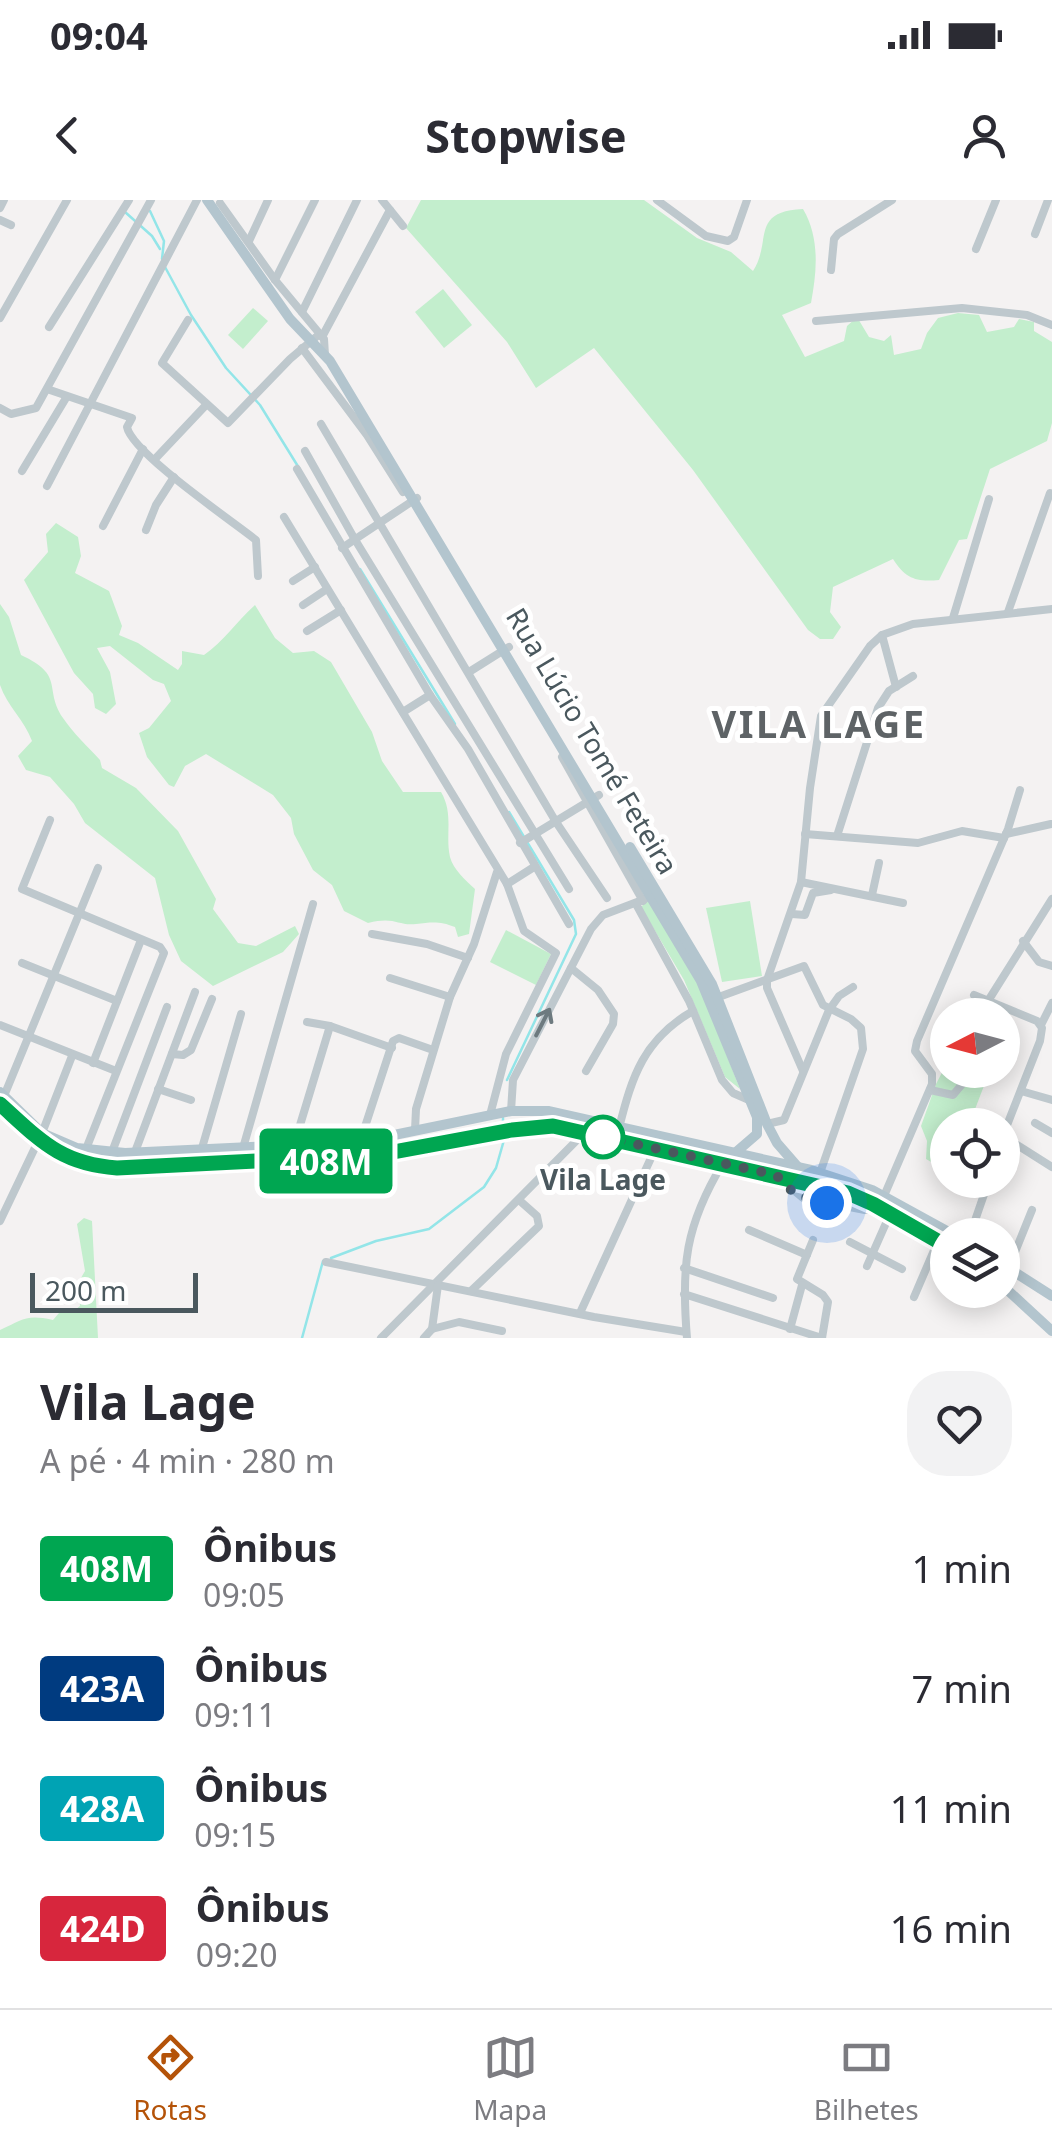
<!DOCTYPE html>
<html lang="pt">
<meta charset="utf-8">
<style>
:root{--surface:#fff;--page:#f2f2f3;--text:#2b2b33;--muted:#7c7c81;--line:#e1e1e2;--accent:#b45309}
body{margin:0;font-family:"Noto Sans",sans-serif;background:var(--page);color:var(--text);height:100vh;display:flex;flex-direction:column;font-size:38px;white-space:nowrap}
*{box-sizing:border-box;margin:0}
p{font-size:32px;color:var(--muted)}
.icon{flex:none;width:55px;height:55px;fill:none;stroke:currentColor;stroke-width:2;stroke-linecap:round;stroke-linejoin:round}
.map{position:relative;height:1138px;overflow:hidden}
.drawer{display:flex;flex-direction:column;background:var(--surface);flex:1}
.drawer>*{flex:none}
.badge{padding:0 20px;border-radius:8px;font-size:35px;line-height:65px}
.needle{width:65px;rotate:264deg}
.tools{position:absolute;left:930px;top:798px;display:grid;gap:20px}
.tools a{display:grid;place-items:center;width:90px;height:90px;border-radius:50%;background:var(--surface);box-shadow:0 5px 25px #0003;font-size:50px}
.scale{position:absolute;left:30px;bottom:25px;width:168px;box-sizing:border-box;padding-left:10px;border:5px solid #4a585e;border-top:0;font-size:28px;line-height:35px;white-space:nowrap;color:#4a585e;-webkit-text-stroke:8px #fff;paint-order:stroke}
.you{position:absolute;width:50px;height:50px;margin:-25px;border:8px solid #fff;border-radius:50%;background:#1a73e8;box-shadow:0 0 0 15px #1a73e833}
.map>.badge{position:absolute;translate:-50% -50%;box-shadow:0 0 0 5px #fff}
.round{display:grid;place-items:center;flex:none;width:105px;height:105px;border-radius:40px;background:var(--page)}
.headline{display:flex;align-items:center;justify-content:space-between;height:170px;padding:0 40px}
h1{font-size:48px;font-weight:700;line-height:75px}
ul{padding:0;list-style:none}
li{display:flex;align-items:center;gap:30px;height:120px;padding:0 40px}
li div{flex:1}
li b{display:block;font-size:38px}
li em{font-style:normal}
li .badge{min-width:110px;font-weight:700;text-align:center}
.status{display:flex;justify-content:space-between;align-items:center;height:70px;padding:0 50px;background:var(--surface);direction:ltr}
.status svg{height:28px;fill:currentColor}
header{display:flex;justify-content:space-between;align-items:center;height:130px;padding:0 40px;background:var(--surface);font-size:45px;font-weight:700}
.dock{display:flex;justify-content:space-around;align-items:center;height:140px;border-top:2px solid var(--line);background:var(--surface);font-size:28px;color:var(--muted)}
.dock a{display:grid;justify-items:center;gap:5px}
.dock .on{color:var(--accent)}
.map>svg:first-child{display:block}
</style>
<div class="status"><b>09:04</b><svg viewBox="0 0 49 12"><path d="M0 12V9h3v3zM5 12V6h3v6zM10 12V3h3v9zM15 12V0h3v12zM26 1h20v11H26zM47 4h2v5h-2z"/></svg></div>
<header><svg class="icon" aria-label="back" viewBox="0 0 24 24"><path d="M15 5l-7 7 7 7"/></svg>Stopwise<svg class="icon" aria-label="person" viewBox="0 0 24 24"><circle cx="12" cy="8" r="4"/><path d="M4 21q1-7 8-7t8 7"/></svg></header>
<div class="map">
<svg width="1052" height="1138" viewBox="0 0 1052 1138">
<rect width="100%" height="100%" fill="#f4f2f2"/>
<g fill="#c3eecd">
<path d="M 421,0 L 644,0 L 697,38 L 731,52 L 753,71 C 772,42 750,11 803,9 C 820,38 817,71 811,103 L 782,115 L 805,157 L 844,141 L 847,126 L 857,117 L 869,137 L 884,141 L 891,135 L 894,155 L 921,149 L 927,133 L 938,118 L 958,113 L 979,115 L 987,132 L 1014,127 L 1019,119 L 1034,122 L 1034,131 L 1052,142 L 1052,223 L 1047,241 L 990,269 L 967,339 L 959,340 L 939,380 C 916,382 906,379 893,359 L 833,387 L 830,412 L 841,427 L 833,439 L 820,439 L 808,430 L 693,270 L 594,148 L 536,188 L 507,142 L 406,28 Z"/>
<polygon points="443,89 472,125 444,148 415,112"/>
<polygon points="253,108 268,121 243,149 228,135"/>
<path d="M 56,323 L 78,337 L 81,356 L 75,373 L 109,391 L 122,426 L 119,435 L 138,443 L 178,470 L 182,464 L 182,451 L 204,455 C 223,442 237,421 255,405 L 275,438 L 293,453 L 314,451 L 331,462 L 372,532 L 382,561 L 403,592 L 441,592 C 454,614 445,635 450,657 C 453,669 466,681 475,689 L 469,734 L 458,737 L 455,727 C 440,721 432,722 416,724 C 397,726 395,716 368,723 L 344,711 L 332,685 L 313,670 L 294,634 L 291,618 L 273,595 L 206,554 L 185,566 L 174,587 L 169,585 L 147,557 L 139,533 L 149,528 L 171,501 L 164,484 L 153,480 L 110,446 L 97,448 L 110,472 L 116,504 L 106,514 L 95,508 L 93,494 L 74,473 L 24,380 L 48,352 L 46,334 Z"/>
<path d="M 0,404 L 9,417 L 21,455 C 66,476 43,488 63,518 C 73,533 88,547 100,560 L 102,568 L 136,588 L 178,631 L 216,699 L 213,709 L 238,743 L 256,746 L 295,726 L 299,734 L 283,752 L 213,786 L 181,761 L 169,735 L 155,678 L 85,623 L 74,604 L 50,577 L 26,570 L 18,556 L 32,541 C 24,519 7,506 0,485 Z"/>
<polygon points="648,700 695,775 740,889 725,877 684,780 641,707"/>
<polygon points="750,701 762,776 722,782 706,708"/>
<polygon points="506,730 551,754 536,785 490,762"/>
<polygon points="947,863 948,870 990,870 969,925 948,925 947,971 926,959 927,941 921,926 936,884"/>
<polygon points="205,950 206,961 112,963 112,955"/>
<path d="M 84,1018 L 92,1021 L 98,1138 L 0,1138 L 0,1130 C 23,1120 25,1114 53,1120 L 59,1113 L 71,1113 L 80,1106 L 78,1083 L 85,1071 L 77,1024 Z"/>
</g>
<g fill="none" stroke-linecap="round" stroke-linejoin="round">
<g stroke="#93e5e8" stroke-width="2.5">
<polyline points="150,11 164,41 162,59"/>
<polyline points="125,12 152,36 160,49"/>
<polyline points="165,67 191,115 226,168 260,205 299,268"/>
<polyline points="360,369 455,524"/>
<polyline points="507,880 576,734 574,720 509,612"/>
<polyline points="503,918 503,926"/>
<polyline points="331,1058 376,1041 429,1029 484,987 496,968 504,940"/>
<polyline points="302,1138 323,1061"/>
</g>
<g stroke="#bec8cd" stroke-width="8">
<polyline points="382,0 403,26"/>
<polyline points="657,0 706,36 728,41 734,37 747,0"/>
<polyline points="220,3 275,80 324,139 325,155"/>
<polyline points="0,8 4,0"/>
<polyline points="0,20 11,25"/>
<polyline points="1035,34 1048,0"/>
<polyline points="249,41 268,0"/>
<polyline points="976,49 996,0"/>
<polyline points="831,70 834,39 838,34 892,0"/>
<polyline points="275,80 315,0"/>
<polyline points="302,112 357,0"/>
<polyline points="0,118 67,0"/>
<polyline points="188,120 162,163 228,223 290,159 316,137"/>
<polyline points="816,121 962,108 1027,115 1052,125"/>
<polyline points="49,127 129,0"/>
<polyline points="322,137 390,10"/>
<polyline points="302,148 367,235 403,292"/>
<path d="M 47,189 L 132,218 L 127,227 C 132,253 231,320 256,340 L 258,376"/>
<polyline points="0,208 11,214 36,208 151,0"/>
<polyline points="321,224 556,622 607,698"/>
<polyline points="305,251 354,338 569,689"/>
<polyline points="155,259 206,205"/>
<polyline points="297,269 430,495 468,549 569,724"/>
<polyline points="22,271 66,198"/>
<polyline points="47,286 197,0"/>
<polyline points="284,317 507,684 524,731 556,753 506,854 490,915"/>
<polyline points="103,326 143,249"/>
<polyline points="146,330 156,305 174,277"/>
<polyline points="342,348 417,298"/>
<polyline points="293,381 315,367"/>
<polyline points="303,405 327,389"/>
<polyline points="1008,412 1050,293"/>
<polyline points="953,418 989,299"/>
<polyline points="307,431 341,410"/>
<polyline points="882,435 896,487"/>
<polyline points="469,472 509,447"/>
<polyline points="403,512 430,495"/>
<polyline points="562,557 643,701"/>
<polyline points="50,620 22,689 160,747 164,753 86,949"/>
<polyline points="805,634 918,643 962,631 1004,638"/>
<polyline points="1006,634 1051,624"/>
<polyline points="837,636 878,508 889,491 913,476"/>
<polyline points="520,643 599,595"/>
<polyline points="801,682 903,703"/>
<polyline points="507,684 534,667"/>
<polyline points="872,695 879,663"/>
<polyline points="636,704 689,801 722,880 733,893 749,900"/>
<polyline points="792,714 805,715 813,693 831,690"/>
<polyline points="372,734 427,744 468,758"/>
<polyline points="1023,741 1039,762 1052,766"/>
<polyline points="22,763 117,801"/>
<polyline points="571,768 598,790 614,814 613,824 586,871"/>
<polyline points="390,778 450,797"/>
<polyline points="767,780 801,682 810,588 821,516 870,446 882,435 913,424 1052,409"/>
<polyline points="767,780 767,788 803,871"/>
<polyline points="974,795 1037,821 1042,828 1040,841 1002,938"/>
<polyline points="716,798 804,766 823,805 851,819 861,828 863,849 820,973"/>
<polyline points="988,801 1052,699"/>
<polyline points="307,822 330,826 392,848"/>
<polyline points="0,825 116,871"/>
<polyline points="1041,825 1052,803"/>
<polyline points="172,854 183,855 191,850 212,799"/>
<polyline points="93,863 141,740"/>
<polyline points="158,889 191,900"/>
<polyline points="930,890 953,895 970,875"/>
<polyline points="1021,891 1052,900"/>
<polyline points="4,896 98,668"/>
<polyline points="511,911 513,880 591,729 603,715 645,699"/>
<polyline points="1035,923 1052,933"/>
<polyline points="767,924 784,920 829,810 839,796 853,787"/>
<path d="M 619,928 C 632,876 644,839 693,811"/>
<polyline points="415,930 416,909 450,797 474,744 497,672"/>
<polyline points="1003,936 1052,967"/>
<polyline points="360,942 393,841 399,838 433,850"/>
<polyline points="294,945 330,826"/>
<polyline points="202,948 241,814"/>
<polyline points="243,948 313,704"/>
<polyline points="112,952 167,807"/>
<polyline points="135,952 195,792"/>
<polyline points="779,978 803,998 865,1010 870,1009 874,999"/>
<polyline points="884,996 932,884 932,874 915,851 917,841 1008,629 1020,590"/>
<polyline points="0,1021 42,933 72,856"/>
<polyline points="749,1030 807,1055"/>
<polyline points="970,1035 989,980"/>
<polyline points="813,1040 797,1079 823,1095 828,1102 822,1138"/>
<polyline points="850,1042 902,1069"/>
<polyline points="326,1062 594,1117 686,1132"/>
<polyline points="867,1066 890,1014"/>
<polyline points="1009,1067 1032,1010"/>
<polyline points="684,1068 773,1098"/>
<polyline points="471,1091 539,1026 537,1016 519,1000"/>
<polyline points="684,1094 822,1138"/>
<polyline points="914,1097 938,1041"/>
<polyline points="580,1113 656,947"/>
<polyline points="432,1129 459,1122 502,1131"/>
<polyline points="790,1129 802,1085"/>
<polyline points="381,1138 584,933"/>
<polyline points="424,1138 432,1129 438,1085"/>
<path d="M 687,1138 C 681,1066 685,1026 723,963"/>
</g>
<g stroke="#b3c5ce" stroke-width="10">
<polyline points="207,0 290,119 330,161 701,781 757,917 757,934 735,953"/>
<polyline points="630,647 712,784 767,924 777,943 797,966"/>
<polyline points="0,892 42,933 77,948 125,953 360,942 511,911 548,911 811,970 872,990 954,1035"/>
<path d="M 0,904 C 40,940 60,964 117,968 L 276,960 L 350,961 L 497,932 L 550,926 L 656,947 L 848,993 L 873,1003 L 948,1047"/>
<polyline points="1002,1064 1052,1096"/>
<polyline points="1002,1085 1052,1131"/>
</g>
</g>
<defs><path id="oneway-shaft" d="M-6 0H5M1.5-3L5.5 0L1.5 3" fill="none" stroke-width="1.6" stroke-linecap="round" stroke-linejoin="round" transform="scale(2.5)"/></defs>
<use stroke="#6d7a7f" href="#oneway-shaft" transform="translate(543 822) rotate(-63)"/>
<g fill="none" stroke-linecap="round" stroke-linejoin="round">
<defs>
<path id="line" d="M 0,904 C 40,940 60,964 117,968 L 276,960 L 350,960 L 512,930 L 553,926 L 848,993 L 873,1004 L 948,1047"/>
</defs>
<use href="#line" stroke="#fff" stroke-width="22"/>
<use href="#line" stroke="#00a651" stroke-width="15"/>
<polyline stroke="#4a585e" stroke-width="10" stroke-dasharray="0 18" points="603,937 776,975 796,995 827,1003"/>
</g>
<circle fill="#fff" stroke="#00a651" stroke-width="5" cx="603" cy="937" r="20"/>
<g text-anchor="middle" stroke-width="10" stroke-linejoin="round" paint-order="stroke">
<g font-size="28" fill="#4a585e" stroke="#fff">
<text transform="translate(592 541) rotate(59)" y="10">Rua Lúcio Tomé Feteira</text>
</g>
<g font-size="28" font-weight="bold" fill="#4a585e" stroke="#fff">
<text x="603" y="990">Vila Lage</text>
</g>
<g font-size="38" font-weight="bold" letter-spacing="2.5" fill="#5e6366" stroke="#fff">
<text x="819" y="538">VILA LAGE</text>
</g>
</g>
</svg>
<div class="tools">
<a><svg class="needle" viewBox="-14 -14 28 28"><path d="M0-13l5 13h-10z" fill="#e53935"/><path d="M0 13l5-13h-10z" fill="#7c7c81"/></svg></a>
<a><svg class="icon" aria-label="locate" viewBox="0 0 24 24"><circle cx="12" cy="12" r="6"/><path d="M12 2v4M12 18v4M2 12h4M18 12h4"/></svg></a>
<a><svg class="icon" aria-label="layers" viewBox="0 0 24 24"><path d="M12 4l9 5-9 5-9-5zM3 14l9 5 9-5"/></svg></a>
</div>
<div class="scale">200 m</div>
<div class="you" style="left:827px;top:1003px"></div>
<b class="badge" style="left:326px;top:961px;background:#00a651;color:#fff">408M</b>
</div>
<section class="drawer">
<div class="headline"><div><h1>Vila Lage</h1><p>A pé · 4 min · 280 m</p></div><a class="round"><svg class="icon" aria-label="heart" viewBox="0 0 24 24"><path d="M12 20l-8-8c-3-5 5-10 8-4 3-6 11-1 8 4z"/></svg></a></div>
<ul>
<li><span class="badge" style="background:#00a651;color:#fff">408M</span><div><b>Ônibus</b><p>09:05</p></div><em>1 min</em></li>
<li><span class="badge" style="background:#003b80;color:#fff">423A</span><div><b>Ônibus</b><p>09:11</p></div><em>7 min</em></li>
<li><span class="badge" style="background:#00a3b4;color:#fff">428A</span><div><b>Ônibus</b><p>09:15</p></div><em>11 min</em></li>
<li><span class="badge" style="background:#d7263d;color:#fff">424D</span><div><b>Ônibus</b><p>09:20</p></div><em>16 min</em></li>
</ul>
</section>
<nav class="dock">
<a class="on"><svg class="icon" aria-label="directions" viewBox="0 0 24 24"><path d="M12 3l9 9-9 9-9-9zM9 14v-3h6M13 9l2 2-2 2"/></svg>Rotas</a>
<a><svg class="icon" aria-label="map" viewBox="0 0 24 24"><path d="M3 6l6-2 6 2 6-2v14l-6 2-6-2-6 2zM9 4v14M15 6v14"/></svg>Mapa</a>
<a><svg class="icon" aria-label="tickets" viewBox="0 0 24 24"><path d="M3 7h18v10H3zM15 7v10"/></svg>Bilhetes</a>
</nav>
